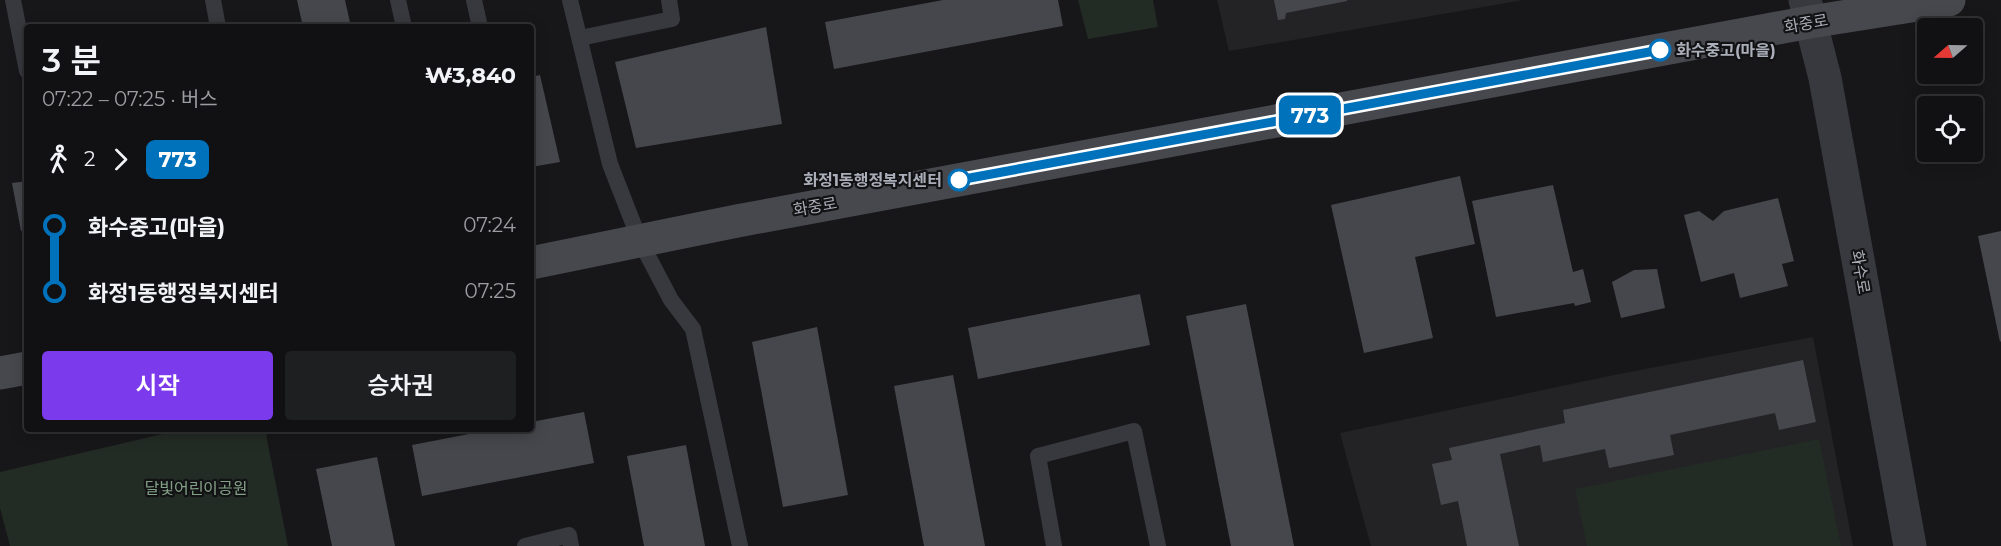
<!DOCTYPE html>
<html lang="ko">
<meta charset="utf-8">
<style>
:root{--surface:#111113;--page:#1e1f21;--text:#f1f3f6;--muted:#9c9da0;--line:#303133;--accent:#7c3aed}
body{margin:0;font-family:Montserrat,"Noto Sans KR",sans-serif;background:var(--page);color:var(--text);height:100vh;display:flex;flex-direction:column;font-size:22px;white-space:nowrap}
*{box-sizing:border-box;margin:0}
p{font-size:20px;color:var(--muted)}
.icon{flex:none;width:33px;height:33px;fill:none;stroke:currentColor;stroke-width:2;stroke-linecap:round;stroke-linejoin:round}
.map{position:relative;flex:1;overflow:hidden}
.sheet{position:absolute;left:24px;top:24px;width:510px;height:408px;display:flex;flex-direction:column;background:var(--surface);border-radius:6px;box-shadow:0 3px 15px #0003,0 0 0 2px var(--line)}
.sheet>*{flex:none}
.badge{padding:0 12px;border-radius:9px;font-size:21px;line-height:39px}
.needle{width:39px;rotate:250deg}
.tools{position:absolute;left:1917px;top:18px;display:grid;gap:12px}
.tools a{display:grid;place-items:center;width:66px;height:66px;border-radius:6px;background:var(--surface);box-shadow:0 3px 15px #0003,0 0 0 2px var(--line);font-size:30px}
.map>.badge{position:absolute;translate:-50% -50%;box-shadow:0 0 0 3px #fff}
.legs{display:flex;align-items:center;gap:9px;height:66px;padding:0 18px;font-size:20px}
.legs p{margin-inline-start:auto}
.headline{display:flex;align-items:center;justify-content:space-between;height:102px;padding:0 18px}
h1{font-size:33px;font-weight:600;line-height:45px}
.button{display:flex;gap:12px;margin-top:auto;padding:12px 18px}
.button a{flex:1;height:69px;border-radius:6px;background:var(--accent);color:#fff;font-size:24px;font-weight:600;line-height:69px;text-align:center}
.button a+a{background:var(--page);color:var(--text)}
ul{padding:0 18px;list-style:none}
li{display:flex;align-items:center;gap:21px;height:66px;font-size:22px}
li i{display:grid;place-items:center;width:9px;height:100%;margin:0 8px;background:currentColor}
li i::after{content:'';width:15px;height:15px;margin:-8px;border:4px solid;border-radius:50%;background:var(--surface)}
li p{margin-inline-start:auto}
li:first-child i{background:linear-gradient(#0000 50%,currentColor 0)}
li:last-child i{background:linear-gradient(currentColor 50%,#0000 0)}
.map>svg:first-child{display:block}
</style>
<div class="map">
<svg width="2001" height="546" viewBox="0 0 2001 546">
<rect width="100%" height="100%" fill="#171719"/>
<g fill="#232326">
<polygon points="1217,0 1523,0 1229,51"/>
<polygon points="1813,337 1853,546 1371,546 1340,433 1614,375"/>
</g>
<g fill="#232b25">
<polygon points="1078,0 1153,0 1158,27 1088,39"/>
<polygon points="184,429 265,429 288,546 10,546 0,508 0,472"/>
<polygon points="1819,439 1841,546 1587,546 1575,489"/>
</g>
<g fill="#46474c">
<polygon points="297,0 345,0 351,27 303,27"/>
<polygon points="943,0 1058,0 1063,26 834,69 825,22"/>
<polygon points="1274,0 1347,0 1347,1 1286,13 1285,19 1278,20"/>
<polygon points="766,27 782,124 636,148 615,62"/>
<polygon points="540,75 560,162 531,167 531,77"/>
<polygon points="1460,176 1475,244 1415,257 1433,338 1364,353 1331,205"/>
<polygon points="27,181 27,229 21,231 12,183"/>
<polygon points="1553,185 1573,272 1583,269 1591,302 1575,306 1574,303 1496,317 1472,201"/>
<polygon points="1778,198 1794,261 1782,264 1788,286 1740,298 1734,273 1701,282 1684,215 1699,211 1713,221 1724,211"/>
<polygon points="2001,231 2001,341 2000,342 1978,236"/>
<polygon points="1657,269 1665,308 1621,318 1612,282 1634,270"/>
<polygon points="1140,294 1150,345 978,379 968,328"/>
<polygon points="1246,304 1294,546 1231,546 1186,316"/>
<polygon points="817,327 848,495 783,507 752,342"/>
<polygon points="1803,360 1816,422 1779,430 1775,413 1670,435 1674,455 1609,468 1605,449 1543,462 1540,445 1500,454 1519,546 1467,546 1458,501 1441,505 1432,464 1452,460 1449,448 1565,423 1563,410"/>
<polygon points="953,375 985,546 924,546 894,386"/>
<polygon points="584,412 594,463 422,496 412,445 495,429 531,429 531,422"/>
<polygon points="686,445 705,546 644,546 627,456"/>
<polygon points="377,457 395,546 332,546 316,469"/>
</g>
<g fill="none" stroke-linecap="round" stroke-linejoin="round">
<g stroke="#38393e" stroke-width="16">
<polyline points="13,0 27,71"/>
<polyline points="213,0 218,27"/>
<polyline points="398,0 404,27"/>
<polyline points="474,0 480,27"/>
<polyline points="570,0 610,164 640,241 671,300 693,329 740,546"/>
<polyline points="580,38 672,19 669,0"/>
<polyline points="525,546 569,535 571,546"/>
<polyline points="1054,546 1038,456 1134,431 1158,546"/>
</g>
<polyline stroke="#38393e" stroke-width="33" points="1805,0 1825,78 1910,546"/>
<g stroke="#47484d" stroke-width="33">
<polyline points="531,263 737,221 1810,22 1949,0"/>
<polyline points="0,373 27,368"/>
</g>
</g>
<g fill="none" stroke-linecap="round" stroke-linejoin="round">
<defs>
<polyline id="line-1" points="959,180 1660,50"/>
</defs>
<use href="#line-1" stroke="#fff" stroke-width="14"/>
<use href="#line-1" stroke="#0072bc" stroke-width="9"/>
</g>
<g fill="#fff" stroke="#0072bc" stroke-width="3">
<circle cx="1660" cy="50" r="10"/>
<circle cx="959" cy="180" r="10"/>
</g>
<g text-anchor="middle" stroke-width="4.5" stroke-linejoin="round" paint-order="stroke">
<g font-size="16" fill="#aaaeb8" stroke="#121214">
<text transform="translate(1806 23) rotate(-10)" y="6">화중로</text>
<text transform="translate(815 206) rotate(-10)" y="6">화중로</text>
<text transform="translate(1861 272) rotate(80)" y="6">화수로</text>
</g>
<g font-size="16" font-weight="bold" fill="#aaaeb8" stroke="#121214" text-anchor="start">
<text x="1676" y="56">화수중고(마을)</text>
<text x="942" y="186" text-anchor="end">화정1동행정복지센터</text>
</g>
<g font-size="16" fill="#83a187" stroke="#121214">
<text x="196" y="494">달빛어린이공원</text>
</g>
</g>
</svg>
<div class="tools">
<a><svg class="needle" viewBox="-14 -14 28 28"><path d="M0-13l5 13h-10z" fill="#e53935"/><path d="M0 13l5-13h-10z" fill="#9c9da0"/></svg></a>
<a><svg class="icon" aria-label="locate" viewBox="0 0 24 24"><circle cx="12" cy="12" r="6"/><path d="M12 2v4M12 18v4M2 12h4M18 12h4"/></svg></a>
</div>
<b class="badge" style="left:1310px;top:115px;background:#0072bc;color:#fff">773</b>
<section class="sheet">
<div class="headline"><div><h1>3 분</h1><p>07:22 – 07:25 · 버스</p></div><b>₩3,840</b></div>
<div class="legs"><svg class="icon" aria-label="walk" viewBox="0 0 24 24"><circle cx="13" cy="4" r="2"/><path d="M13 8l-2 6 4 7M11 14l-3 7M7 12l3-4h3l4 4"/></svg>2<svg class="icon" aria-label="forward" viewBox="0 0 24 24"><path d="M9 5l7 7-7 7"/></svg><b class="badge" style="background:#0072bc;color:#fff">773</b></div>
<ul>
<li><i style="color:#0072bc"></i><b>화수중고(마을)</b><p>07:24</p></li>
<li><i style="color:#0072bc"></i><b>화정1동행정복지센터</b><p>07:25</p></li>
</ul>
<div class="button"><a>시작</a><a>승차권</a></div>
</section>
</div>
